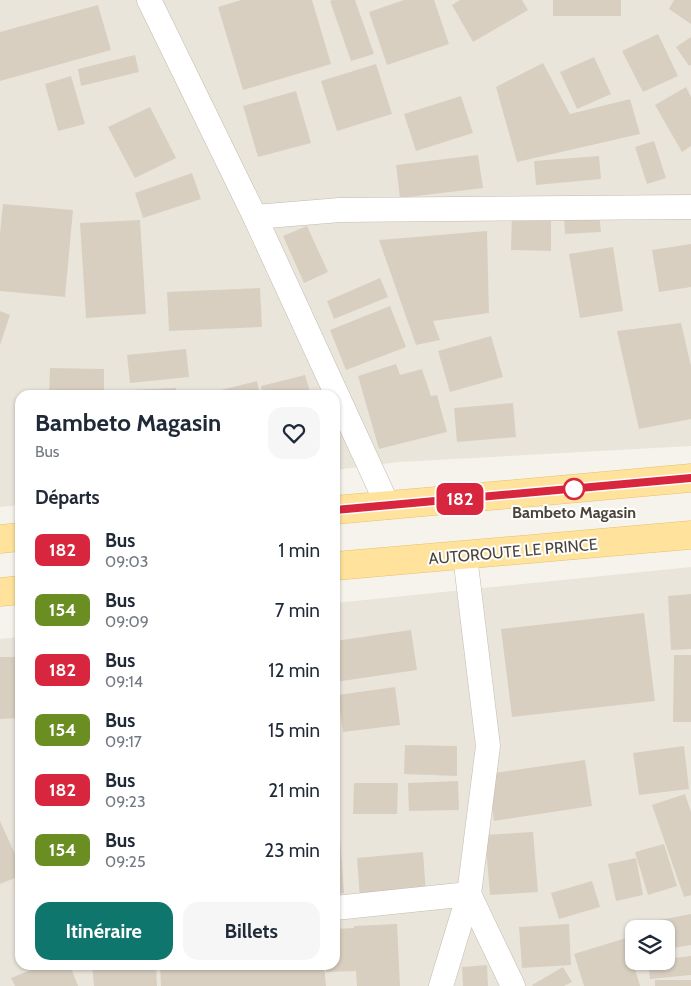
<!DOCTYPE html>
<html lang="fr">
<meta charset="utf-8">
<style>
:root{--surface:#fff;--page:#f6f6f7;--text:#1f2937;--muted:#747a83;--accent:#0f766e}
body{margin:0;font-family:Cabin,sans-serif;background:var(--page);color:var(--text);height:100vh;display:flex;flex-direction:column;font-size:19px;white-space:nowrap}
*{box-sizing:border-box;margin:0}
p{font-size:16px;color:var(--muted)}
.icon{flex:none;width:28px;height:28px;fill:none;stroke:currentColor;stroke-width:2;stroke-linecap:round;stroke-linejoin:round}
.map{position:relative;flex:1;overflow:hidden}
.side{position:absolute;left:15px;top:390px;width:325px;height:580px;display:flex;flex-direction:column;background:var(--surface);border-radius:15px;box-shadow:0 1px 4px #0004}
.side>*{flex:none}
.badge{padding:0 10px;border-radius:8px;font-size:18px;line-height:32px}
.controls{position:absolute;left:625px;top:920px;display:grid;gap:10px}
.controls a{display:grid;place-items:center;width:50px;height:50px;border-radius:10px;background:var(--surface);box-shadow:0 1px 4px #0004;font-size:25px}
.map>.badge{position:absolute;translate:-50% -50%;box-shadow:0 0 0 2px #fff}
h2{padding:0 20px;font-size:19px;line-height:45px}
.round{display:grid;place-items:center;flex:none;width:52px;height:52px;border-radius:15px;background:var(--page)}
.headline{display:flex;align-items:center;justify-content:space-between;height:85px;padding:0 20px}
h1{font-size:24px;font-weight:800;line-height:38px}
.cta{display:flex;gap:10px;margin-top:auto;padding:10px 20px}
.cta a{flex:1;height:58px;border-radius:15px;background:var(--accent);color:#fff;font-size:20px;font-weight:800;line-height:58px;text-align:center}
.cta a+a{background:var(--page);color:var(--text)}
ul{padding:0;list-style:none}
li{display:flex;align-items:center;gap:15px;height:60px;padding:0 20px}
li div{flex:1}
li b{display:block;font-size:19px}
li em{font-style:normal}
li .badge{min-width:55px;font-weight:700;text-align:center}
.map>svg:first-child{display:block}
</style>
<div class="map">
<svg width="691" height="986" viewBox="0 0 691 986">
<rect width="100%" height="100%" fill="#f6f3ec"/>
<g fill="#eae5da" fill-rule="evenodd">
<polygon points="0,0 691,0 691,446 399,462 335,470 335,395 20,395 20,505 0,507"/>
<path d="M 691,567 L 691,986 L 0,986 L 0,639 L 20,637 L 20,965 L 335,965 L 335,603 ZM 634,929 L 666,929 L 666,961 L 634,961 Z"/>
</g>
<g fill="#d8cfc1">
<polygon points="241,0 312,0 331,64 243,90 218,7"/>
<polygon points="333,0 355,0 374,54 351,61 330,1"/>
<polygon points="404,0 434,0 449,44 387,65 369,12"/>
<polygon points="460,0 522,0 528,10 473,42 452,5"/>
<rect x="553" y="0" width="68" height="16"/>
<polygon points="674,0 691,0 691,24 669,9"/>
<polygon points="98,5 111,50 0,81 0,32"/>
<polygon points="658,34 678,76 643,92 622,51"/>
<polygon points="691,37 691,65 689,66 676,47"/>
<polygon points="135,55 139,72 81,86 78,69"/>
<polygon points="594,57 611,94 577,109 560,72"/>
<polygon points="543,63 570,114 630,99 640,134 517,162 496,87"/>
<polygon points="376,64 392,114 337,131 321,81"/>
<polygon points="71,76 85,124 58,131 45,84"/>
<polygon points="686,87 691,97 691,146 682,152 655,105"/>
<polygon points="296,91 311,143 258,157 243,106"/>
<polygon points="461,96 473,133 416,151 404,114"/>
<polygon points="150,107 176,158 135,178 108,127"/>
<polygon points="654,141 666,178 647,184 635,147"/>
<polygon points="478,155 483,188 400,198 396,165"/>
<polygon points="599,156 601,179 536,185 534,161"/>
<polygon points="192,173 201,199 143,218 135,193"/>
<polygon points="3,204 73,210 65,297 0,291 0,233"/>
<polygon points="512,212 551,212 551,251 511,250"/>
<polygon points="599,213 601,232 565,234 564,216"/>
<polygon points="140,220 146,314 86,318 80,223"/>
<polygon points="307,226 328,272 304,283 283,236"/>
<polygon points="487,231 489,313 433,321 440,340 416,345 379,240"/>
<polygon points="691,244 691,287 659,292 652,250"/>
<polygon points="613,247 623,311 580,318 569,254"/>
<polygon points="380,278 388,297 334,319 327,301"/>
<polygon points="260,288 262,327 169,331 167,292"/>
<polygon points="390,306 406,347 346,370 330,330"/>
<polygon points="0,311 10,315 0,345"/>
<polygon points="681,323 691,366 691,419 639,429 617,331"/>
<polygon points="491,336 503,377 450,392 438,351"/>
<polygon points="186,349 189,377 130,383 127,355"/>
<polygon points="396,364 400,375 422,369 431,396 437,395 447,432 379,449 358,376"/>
<polygon points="50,368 104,369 104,395 49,395"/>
<polygon points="305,375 311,395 263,395 261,386"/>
<polygon points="257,381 260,395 206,395 205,394"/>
<polygon points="176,388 176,395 107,395 107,391"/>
<polygon points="513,403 516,437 457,442 454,408"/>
<polygon points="691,594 691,649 671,650 668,596"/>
<polygon points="644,613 655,701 512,717 501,629"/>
<polygon points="411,630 417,670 335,682 335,641"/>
<polygon points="674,655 691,655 691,722 673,722"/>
<polygon points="0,657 20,657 20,718 0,719"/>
<polygon points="395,687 400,725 343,732 338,695"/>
<polygon points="405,745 457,746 457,776 404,774"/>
<polygon points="684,746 689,789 639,795 633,753"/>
<polygon points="585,760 592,806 494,821 487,774"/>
<polygon points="458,781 459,810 409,811 408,783"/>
<polygon points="354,783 398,783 397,814 353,814"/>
<polygon points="685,794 691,812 691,895 684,897 652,805"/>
<polygon points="335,808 338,808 344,893 335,894"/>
<polygon points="0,821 20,865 20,876 0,884"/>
<polygon points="533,832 538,892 490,895 485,835"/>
<polygon points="664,844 677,886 648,895 635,852"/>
<polygon points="423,852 426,894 360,899 357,858"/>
<polygon points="636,858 643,895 616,901 608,864"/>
<polygon points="592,881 600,907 559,919 551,893"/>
<polygon points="691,914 691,945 666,949 666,929 640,929 639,924"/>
<polygon points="397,924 400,986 357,986 356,971 326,972 326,965 335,965 335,929 354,928 354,926"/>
<polygon points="569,924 571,965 522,968 519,927"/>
<polygon points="626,938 640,986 584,986 574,954"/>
<polygon points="691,956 691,975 650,979 648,961 666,961 666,959"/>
<polygon points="43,965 70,965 78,986 15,986 11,978"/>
<polygon points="92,965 156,965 157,986 94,986"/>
<polygon points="160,965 324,965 326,986 161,986"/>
<polygon points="487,965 488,986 463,986 462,967"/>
<polygon points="563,967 572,982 564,986 533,986 532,985"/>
<rect x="655" y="980" width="36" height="6"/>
</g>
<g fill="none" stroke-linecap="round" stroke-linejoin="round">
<defs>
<g id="minor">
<polyline points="149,0 255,217 388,506"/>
<polyline points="255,217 340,210 691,207"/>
<polyline points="335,908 469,894 513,986"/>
<polyline points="441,986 469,894 488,746 465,556"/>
</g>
<g id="primary">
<polyline points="335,510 691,478"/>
<polyline points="0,539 20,537"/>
<polyline points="335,566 691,535"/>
<polyline points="0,592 20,590"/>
</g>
</defs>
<use href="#minor" stroke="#c2bbae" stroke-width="25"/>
<use href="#primary" stroke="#e6c16a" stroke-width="29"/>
<use href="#minor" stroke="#fff" stroke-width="24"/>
<use href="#primary" stroke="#ffe39c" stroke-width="28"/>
</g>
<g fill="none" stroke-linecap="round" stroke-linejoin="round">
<defs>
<polyline id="line" points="335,510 691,478"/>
</defs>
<use href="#line" stroke="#fff" stroke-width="11"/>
<use href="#line" stroke="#d7263d" stroke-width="8"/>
</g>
<circle fill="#fff" stroke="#d7263d" stroke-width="2.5" cx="574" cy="489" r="10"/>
<g text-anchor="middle" stroke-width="4" stroke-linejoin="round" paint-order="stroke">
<g font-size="16" font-weight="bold" fill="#4b4439" stroke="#fff">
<text x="574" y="518">Bambeto Magasin</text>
</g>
<g font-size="16" fill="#4b4439" stroke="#fff">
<text transform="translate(513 551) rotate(-5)" y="6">AUTOROUTE LE PRINCE</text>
</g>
</g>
</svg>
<div class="controls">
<a><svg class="icon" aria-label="layers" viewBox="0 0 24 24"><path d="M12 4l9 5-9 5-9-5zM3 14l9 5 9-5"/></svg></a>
</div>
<b class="badge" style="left:460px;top:499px;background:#d7263d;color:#fff">182</b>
<section class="side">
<div class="headline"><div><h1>Bambeto Magasin</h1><p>Bus</p></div><a class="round"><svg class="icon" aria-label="heart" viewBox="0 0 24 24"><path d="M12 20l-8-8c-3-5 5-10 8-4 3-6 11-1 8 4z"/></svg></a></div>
<h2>Départs</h2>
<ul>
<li><span class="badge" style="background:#d7263d;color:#fff">182</span><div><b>Bus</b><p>09:03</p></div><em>1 min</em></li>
<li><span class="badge" style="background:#6b8e23;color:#fff">154</span><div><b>Bus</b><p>09:09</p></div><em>7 min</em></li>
<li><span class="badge" style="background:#d7263d;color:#fff">182</span><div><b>Bus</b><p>09:14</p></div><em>12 min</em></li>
<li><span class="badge" style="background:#6b8e23;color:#fff">154</span><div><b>Bus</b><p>09:17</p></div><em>15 min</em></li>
<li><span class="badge" style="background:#d7263d;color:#fff">182</span><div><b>Bus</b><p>09:23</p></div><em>21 min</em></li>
<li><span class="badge" style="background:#6b8e23;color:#fff">154</span><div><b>Bus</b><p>09:25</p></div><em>23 min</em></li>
</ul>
<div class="cta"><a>Itinéraire</a><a>Billets</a></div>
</section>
</div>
